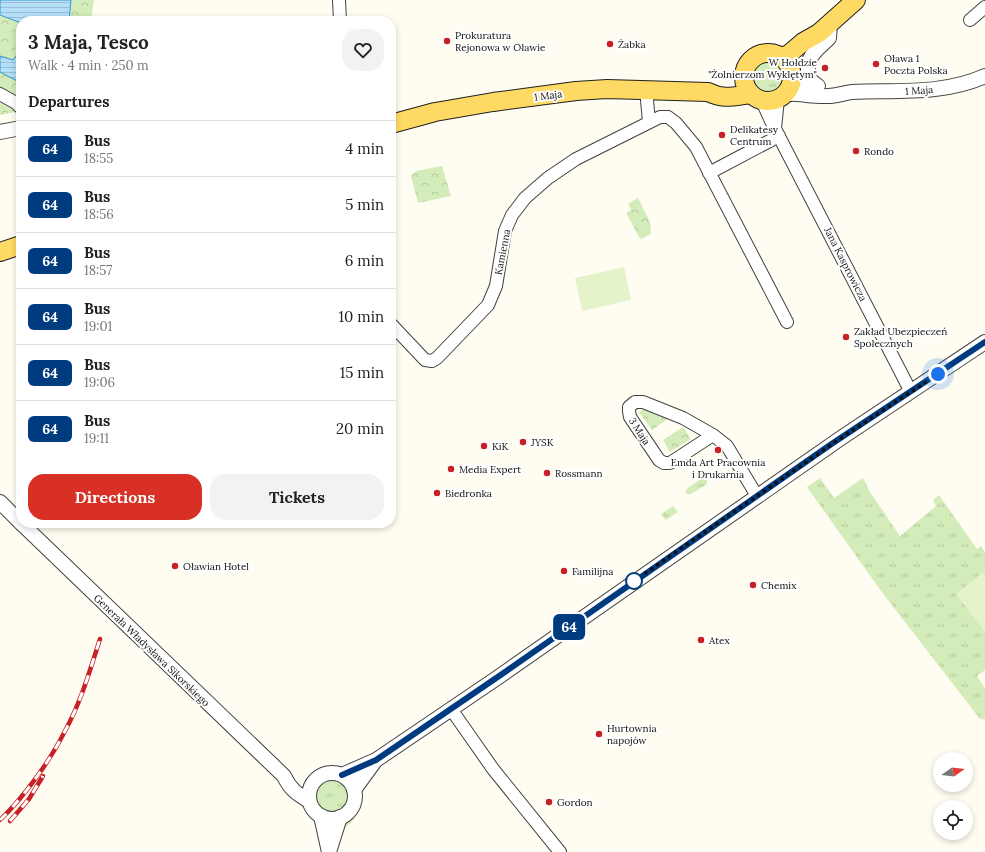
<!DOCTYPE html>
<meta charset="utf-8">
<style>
:root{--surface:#fff;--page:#f2f2f2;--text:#222;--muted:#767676;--line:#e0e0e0;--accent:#d93025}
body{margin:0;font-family:Lora,serif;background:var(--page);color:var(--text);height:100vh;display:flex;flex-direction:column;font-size:15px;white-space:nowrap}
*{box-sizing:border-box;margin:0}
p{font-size:13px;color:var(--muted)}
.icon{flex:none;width:22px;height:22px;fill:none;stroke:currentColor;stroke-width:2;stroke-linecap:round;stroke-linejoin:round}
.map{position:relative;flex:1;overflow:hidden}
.sheet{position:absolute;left:16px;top:16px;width:380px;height:512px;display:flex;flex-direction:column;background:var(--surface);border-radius:16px;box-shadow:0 2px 6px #0003}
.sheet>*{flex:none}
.badge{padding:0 8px;border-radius:6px;font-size:14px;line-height:26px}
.needle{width:26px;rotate:76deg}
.fabs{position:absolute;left:933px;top:752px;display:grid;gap:8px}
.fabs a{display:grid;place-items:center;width:40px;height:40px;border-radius:50%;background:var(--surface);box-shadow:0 2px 6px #0003;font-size:20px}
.you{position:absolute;width:20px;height:20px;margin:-10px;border:3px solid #fff;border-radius:50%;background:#1a73e8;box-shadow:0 0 0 6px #1a73e833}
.map>.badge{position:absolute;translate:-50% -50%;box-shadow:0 0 0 2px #fff}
h2{padding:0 12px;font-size:15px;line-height:36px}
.round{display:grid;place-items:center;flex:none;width:42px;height:42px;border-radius:16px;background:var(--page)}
.summary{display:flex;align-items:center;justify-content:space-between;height:68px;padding:0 12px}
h1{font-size:19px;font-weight:700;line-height:30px}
.button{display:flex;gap:8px;margin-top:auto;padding:8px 12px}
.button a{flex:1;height:46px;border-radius:16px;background:var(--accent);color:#fff;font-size:16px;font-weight:700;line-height:46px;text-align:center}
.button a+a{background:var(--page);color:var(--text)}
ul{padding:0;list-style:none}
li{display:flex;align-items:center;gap:12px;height:56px;padding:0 12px;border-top:1px solid var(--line)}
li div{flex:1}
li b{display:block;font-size:15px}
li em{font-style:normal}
li .badge{min-width:44px;font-weight:700;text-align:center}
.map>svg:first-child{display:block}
</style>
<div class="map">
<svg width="985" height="852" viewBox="0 0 985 852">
<defs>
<pattern id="grass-tufts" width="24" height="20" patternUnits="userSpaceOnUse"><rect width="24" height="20" fill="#d3ecb9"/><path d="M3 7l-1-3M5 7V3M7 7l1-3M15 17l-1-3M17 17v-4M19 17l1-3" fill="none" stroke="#b4c99e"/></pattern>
<pattern id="park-crowns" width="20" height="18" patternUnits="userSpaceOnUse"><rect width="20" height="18" fill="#d3ecb9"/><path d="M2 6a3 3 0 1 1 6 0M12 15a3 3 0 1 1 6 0" fill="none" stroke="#b4c99e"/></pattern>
<pattern id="water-rules" width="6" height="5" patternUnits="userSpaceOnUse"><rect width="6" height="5" fill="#b4dff9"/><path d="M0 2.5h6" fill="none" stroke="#9abed4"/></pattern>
</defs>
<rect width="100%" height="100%" fill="#fffdf2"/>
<g fill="url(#grass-tufts)">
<circle cx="768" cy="78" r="17"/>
<polygon points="702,478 707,480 707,484 691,494 687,494 685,492 688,488"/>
<polygon points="820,478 834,498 863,478 870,492 900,536 936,506 933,500 939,495 977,549 981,546 985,552 985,670 977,676 985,688 985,719 980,719 881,591 807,487"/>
<polygon points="673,506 678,512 666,520 661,514"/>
<circle cx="332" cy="795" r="17"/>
<polygon points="352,814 356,814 353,821 340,832 343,822"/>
</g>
<g fill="url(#park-crowns)">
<polygon points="0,0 94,0 91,21 21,21 21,111 0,115"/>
<polygon points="442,166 451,196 418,203 411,176 416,171"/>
<polygon points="638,198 650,222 651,234 640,239 626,213 631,210 628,204"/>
<polygon points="644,409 668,419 652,430 639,412"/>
<polygon points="683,427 691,439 670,452 663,440"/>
</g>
<g fill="#e5f3cb">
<polygon points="624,267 631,300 582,311 575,278"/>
<polygon points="983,572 985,575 985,632 956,594"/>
</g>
<g fill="url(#water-rules)" stroke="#3794d4">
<polygon points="0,0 71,0 69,21 21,21 21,23 0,15"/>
<polygon points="21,50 21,83 0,72 0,56 13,60"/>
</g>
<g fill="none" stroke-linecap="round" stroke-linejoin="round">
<defs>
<g id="minor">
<polyline points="339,0 340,21"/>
<polyline points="970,20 985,7"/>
<polyline points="648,90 647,100 649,122"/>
<polyline points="0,94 16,103 21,108"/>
<polyline points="762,101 771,121 911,392"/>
<polyline points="775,128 778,99"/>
<polyline points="709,173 779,136"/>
<polyline points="391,324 425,360 432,361 437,358 488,305 496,286 505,231 512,215 525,198 548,178 576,159 660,117 668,117 676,123 696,147 787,322"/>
<polyline points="713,435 670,463 664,463 659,460 630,417 629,411 629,407 635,402 643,402 683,418 713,435 727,446 757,496"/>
<polyline points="451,709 493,769 560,852"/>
</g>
<g id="tertiary">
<polyline points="791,81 801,85 816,86"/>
<path d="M 818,86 C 813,83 808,78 808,72 C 806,56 819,48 829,38 L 830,23"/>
<path d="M 785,94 C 799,93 814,97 828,96 C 836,96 844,93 852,92 C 897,90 943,95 985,76"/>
<polyline points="0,132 21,128"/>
<polyline points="0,502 21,523"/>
<path d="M 21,523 L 284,776 C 290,789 297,794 309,801"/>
<circle cx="332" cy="796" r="23"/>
<polyline points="342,775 376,760 497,678 841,438 985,342"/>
<polyline points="354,790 375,761"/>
<polyline points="321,816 329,852"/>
<polyline points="329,852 340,817"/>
</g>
<g id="primary">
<circle cx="768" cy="77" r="24"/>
<polyline points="782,57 789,54 803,42 819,33 856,0"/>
<path d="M 391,124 L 435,112 L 493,102 L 576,91 L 607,89 L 708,92 C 724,100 734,96 751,94"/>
<polyline points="0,252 21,245"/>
</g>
</defs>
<use href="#minor" stroke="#424242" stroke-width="14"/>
<use href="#tertiary" stroke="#424242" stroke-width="16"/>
<use href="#primary" stroke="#202020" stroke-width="20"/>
<use href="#minor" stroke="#fff" stroke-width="12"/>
<use href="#tertiary" stroke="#fff" stroke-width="14"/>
<use href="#primary" stroke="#fed963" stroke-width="18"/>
<defs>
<g id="rail">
<path d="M 0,820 C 24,797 50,761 65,731 C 81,702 90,670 100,639"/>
<polyline points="10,821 29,799 43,776"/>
</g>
</defs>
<use href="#rail" stroke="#c72027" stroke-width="4.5"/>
<use href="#rail" stroke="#fff" stroke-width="3" stroke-dasharray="9" stroke-linecap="butt"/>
</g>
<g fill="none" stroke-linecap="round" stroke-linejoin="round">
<defs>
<polyline id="line" points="342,775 376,760 505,672 830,445 985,342"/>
</defs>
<use href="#line" stroke="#fff" stroke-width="9"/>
<use href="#line" stroke="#003b80" stroke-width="6"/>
<polyline stroke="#0f0f0f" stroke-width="4" stroke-dasharray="0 7.2" points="634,581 841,438 938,374"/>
</g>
<g fill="#c72027" stroke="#fff" stroke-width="1.5">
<circle cx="447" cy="41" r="4"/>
<circle cx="610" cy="44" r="4"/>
<circle cx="876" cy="64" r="4"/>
<circle cx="825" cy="68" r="4"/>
<circle cx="722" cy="135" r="4"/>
<circle cx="856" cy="151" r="4"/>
<circle cx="846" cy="337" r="4"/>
<circle cx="523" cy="442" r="4"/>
<circle cx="484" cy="446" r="4"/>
<circle cx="718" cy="450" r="4"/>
<circle cx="451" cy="469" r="4"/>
<circle cx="547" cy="473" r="4"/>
<circle cx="437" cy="493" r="4"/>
<circle cx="175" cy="566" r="4"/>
<circle cx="564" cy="571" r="4"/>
<circle cx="753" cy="585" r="4"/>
<circle cx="701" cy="640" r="4"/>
<circle cx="599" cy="734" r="4"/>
<circle cx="549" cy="802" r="4"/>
</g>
<circle fill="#fff" stroke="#003b80" stroke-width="2" cx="634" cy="581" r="8"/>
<g text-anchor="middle" stroke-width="4" stroke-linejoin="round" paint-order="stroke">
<g font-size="10" fill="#0f0f0f" stroke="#fff" text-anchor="start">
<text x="455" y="39">Prokuratura<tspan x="455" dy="12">Rejonowa w Oławie</tspan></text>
<text x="618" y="48">Żabka</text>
<text x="884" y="62">Oława 1<tspan x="884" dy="12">Poczta Polska</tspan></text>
<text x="817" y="66" text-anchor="end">W Hołdzie<tspan x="817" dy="12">"Żolnierzom Wyklętym"</tspan></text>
<text x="730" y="133">Delikatesy<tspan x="730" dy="12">Centrum</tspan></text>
<text x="864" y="155">Rondo</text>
<text x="854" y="335">Zakład Ubezpieczeń<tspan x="854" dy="12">Społecznych</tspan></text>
<text x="531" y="446">JYSK</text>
<text x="492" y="450">KiK</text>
<text x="718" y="466" text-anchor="middle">Emda Art Pracownia<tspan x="718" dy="12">i Drukarnia</tspan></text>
<text x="459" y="473">Media Expert</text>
<text x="555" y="477">Rossmann</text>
<text x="445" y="497">Biedronka</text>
<text x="183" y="570">Oławian Hotel</text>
<text x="572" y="575">Familijna</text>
<text x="761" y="589">Chemix</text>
<text x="709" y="644">Atex</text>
<text x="607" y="732">Hurtownia<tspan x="607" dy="12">napojów</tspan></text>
<text x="557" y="806">Gordon</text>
</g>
<g font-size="10" fill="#0f0f0f" stroke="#fff">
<text transform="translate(919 90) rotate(-4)" y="4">1 Maja</text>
<text transform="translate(548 95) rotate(-7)" y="4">1 Maja</text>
<text transform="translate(502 252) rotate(-79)" y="4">Kamienna</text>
<text transform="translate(846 264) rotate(63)" y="4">Jana Kasprowicza</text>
<text transform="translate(640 431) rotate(57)" y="4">3 Maja</text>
<text transform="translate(152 650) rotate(44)" y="4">Generała Władysława Sikorskiego</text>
</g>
</g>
</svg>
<div class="fabs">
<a><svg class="needle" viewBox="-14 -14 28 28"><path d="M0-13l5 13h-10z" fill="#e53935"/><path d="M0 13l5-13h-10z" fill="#767676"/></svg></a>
<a><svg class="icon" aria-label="locate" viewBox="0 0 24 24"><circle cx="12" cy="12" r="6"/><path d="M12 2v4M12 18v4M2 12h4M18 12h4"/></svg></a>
</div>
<div class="you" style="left:938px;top:374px"></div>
<b class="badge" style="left:569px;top:627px;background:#003b80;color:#fff">64</b>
<section class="sheet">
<div class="summary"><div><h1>3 Maja, Tesco</h1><p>Walk · 4 min · 250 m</p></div><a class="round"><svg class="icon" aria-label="heart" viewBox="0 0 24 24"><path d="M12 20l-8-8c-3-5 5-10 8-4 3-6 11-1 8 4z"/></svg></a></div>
<h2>Departures</h2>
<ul>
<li><span class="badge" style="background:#003b80;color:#fff">64</span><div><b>Bus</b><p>18:55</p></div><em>4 min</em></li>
<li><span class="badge" style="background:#003b80;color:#fff">64</span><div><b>Bus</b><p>18:56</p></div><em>5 min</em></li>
<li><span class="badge" style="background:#003b80;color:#fff">64</span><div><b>Bus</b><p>18:57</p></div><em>6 min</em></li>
<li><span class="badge" style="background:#003b80;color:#fff">64</span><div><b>Bus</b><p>19:01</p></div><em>10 min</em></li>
<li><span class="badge" style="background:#003b80;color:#fff">64</span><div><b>Bus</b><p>19:06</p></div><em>15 min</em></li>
<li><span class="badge" style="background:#003b80;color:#fff">64</span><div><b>Bus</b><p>19:11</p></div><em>20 min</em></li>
</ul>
<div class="button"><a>Directions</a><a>Tickets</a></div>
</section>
</div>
